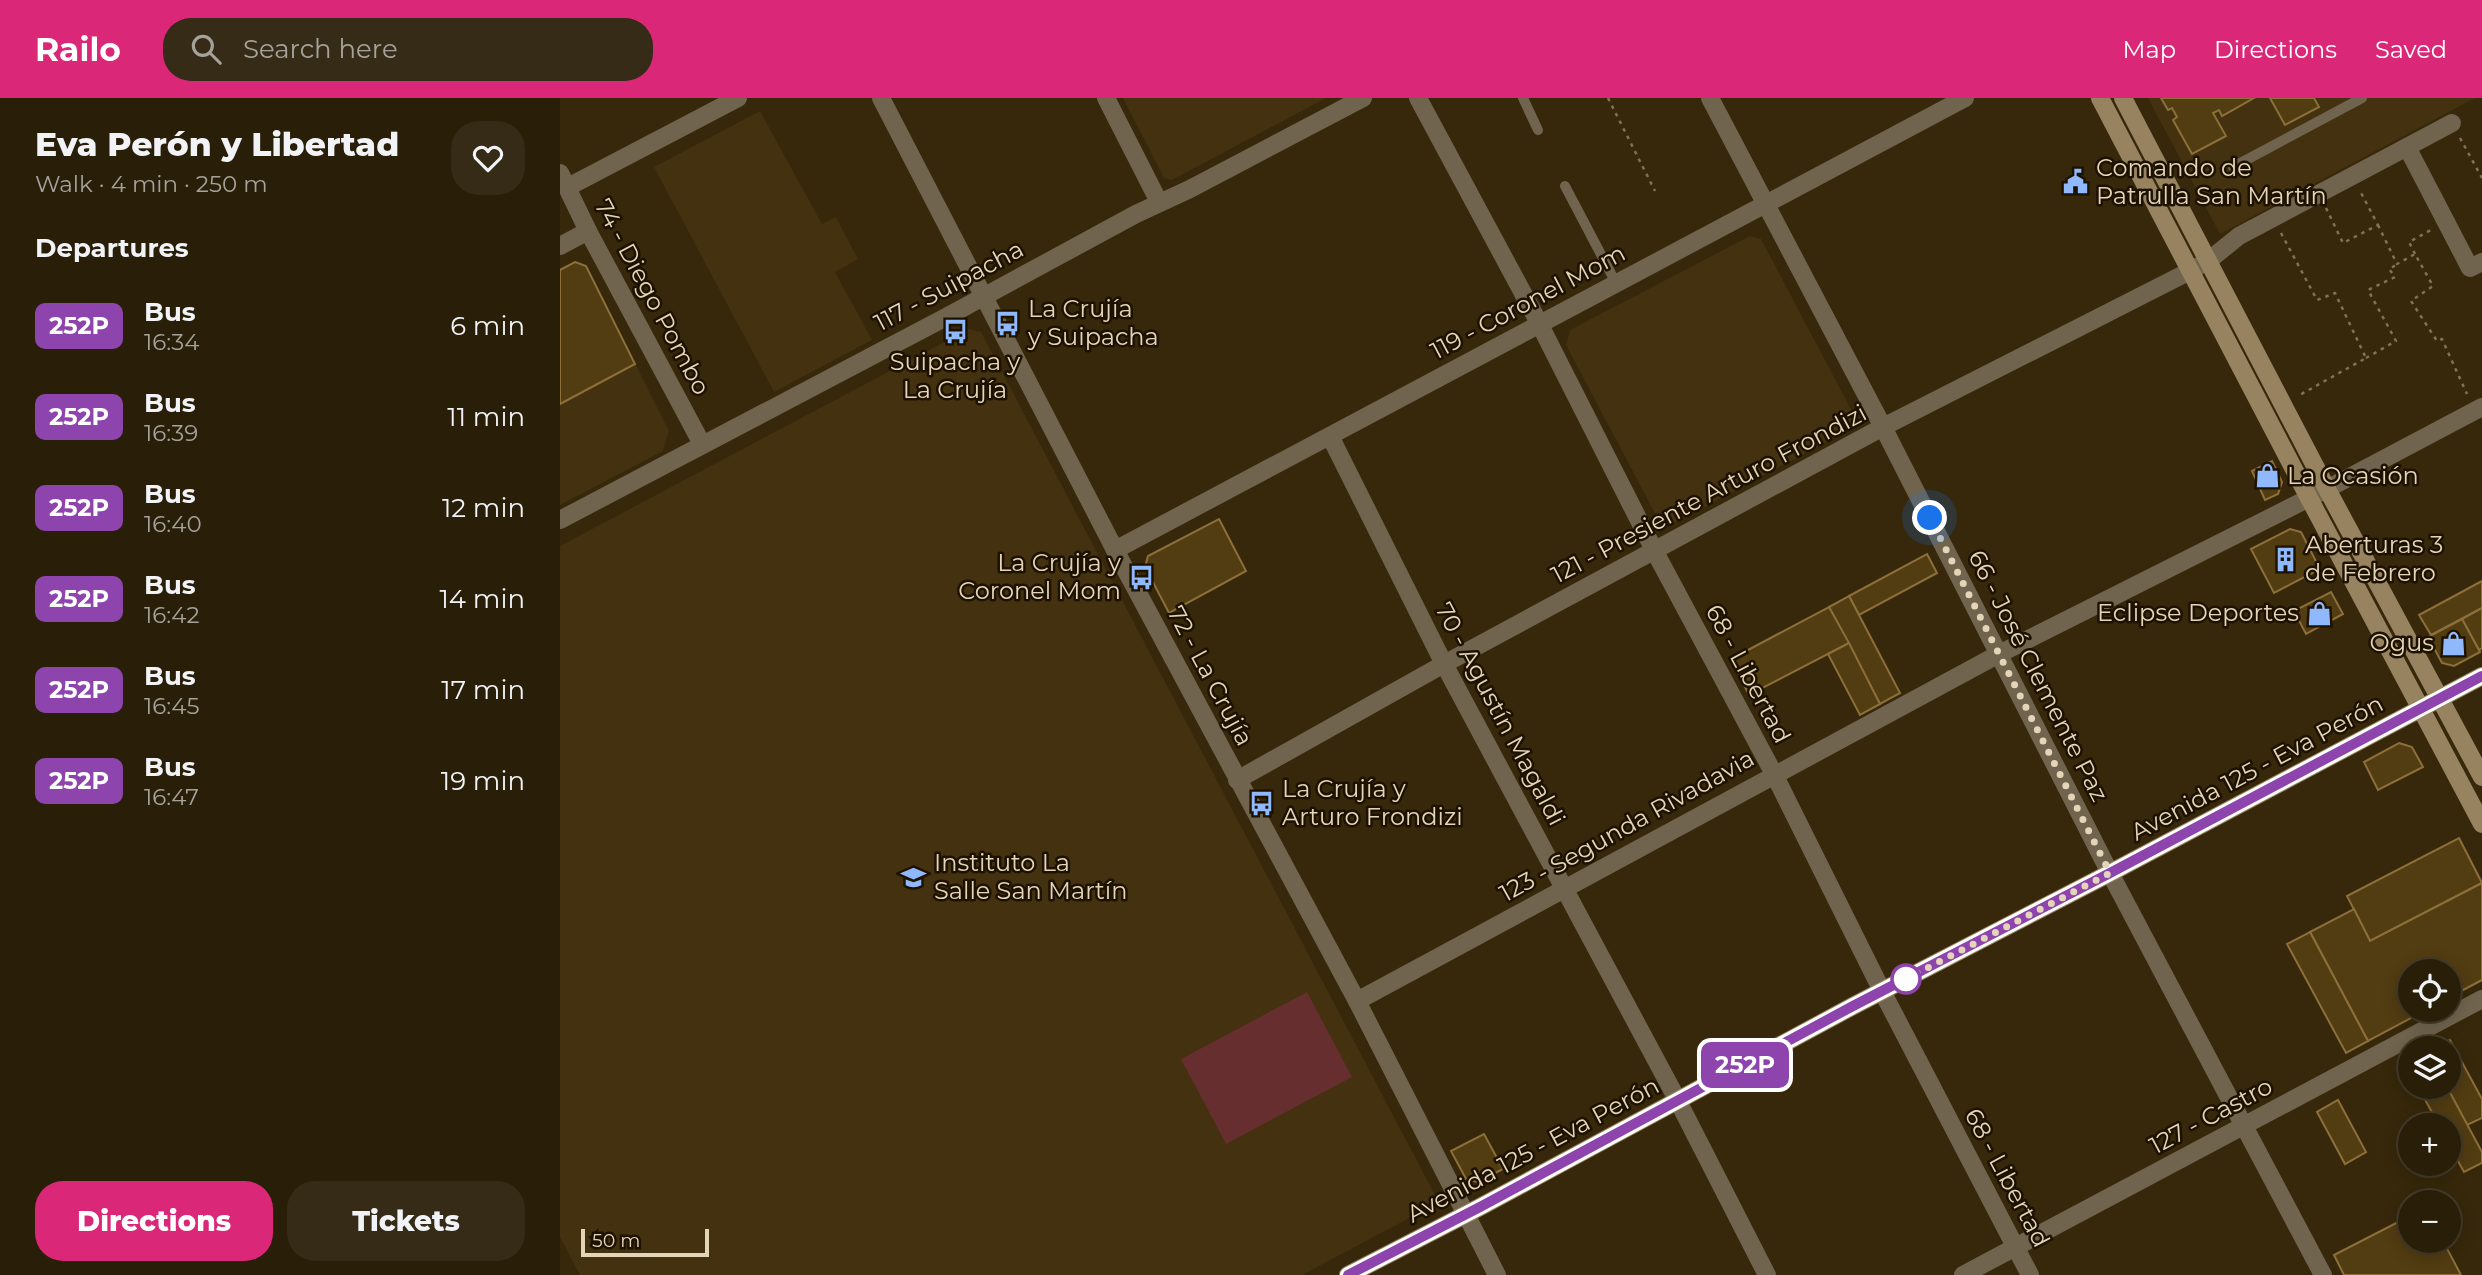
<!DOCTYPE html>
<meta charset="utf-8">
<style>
:root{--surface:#291e08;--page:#352b16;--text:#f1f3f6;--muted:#a5a29c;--line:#453c29;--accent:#db2777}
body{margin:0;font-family:Montserrat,sans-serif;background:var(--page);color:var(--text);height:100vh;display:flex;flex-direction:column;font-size:26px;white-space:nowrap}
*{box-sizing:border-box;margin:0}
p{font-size:23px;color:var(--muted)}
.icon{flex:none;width:38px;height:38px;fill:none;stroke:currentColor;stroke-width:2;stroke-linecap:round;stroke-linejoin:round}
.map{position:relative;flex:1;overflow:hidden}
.sheet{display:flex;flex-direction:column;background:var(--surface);width:560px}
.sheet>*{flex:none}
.badge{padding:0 14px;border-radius:10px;font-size:24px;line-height:46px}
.tools{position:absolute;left:1838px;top:861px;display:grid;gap:14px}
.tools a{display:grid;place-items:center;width:63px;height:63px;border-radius:50%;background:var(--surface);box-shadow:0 4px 18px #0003,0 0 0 2px var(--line);font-size:35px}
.scale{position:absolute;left:21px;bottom:18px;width:128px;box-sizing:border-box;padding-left:7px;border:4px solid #e4d4b8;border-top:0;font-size:19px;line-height:24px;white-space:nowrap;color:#e4d4b8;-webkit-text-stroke:5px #1d1100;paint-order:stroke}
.you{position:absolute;width:35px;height:35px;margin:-18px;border:5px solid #fff;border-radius:50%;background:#1a73e8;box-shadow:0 0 0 10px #1a73e833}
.map>.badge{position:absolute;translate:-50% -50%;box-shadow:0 0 0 4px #fff}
h2{padding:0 35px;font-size:26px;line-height:63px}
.round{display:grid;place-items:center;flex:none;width:74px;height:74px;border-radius:28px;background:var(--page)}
.summary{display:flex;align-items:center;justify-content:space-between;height:119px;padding:0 35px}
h1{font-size:33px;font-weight:800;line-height:52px}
.button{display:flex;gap:14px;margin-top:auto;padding:14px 35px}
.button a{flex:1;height:80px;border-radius:28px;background:var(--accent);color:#fff;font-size:28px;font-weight:800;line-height:80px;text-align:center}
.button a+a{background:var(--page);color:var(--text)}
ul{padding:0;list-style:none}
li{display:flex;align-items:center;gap:21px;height:91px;padding:0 35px}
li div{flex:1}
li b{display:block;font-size:26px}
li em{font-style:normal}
li .badge{min-width:77px;font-weight:700;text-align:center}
header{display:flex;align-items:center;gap:42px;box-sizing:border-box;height:98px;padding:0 35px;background:var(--accent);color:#fff}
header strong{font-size:33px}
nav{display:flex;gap:38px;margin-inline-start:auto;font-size:24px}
.search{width:490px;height:63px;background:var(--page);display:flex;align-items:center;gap:18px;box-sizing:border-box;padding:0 24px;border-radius:28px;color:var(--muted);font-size:26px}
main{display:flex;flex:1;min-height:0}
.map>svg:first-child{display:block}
</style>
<header>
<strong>Railo</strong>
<div class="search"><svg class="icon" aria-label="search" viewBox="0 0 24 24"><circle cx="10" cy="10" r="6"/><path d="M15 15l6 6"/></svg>Search here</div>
<nav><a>Map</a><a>Directions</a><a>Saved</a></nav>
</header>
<main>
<section class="sheet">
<div class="summary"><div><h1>Eva Perón y Libertad</h1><p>Walk · 4 min · 250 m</p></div><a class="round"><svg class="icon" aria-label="heart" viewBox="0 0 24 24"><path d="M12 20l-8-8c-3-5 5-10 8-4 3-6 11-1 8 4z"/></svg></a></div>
<h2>Departures</h2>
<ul>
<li><span class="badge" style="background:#8e44ad;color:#fff">252P</span><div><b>Bus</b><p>16:34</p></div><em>6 min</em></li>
<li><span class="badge" style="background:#8e44ad;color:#fff">252P</span><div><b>Bus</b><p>16:39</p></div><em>11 min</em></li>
<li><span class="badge" style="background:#8e44ad;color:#fff">252P</span><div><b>Bus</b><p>16:40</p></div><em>12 min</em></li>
<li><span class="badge" style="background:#8e44ad;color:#fff">252P</span><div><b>Bus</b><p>16:42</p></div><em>14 min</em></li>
<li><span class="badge" style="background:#8e44ad;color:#fff">252P</span><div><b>Bus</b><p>16:45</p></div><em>17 min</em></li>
<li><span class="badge" style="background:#8e44ad;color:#fff">252P</span><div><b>Bus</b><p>16:47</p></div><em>19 min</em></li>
</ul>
<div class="button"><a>Directions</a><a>Tickets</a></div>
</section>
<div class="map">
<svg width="1922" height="1177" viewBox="0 0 1922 1177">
<rect width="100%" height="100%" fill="#37280b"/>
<g fill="#433110">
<polygon points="563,0 766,0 612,82 604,80"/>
<polygon points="1588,0 1915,0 1660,136"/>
<polygon points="200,13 262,126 276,119 298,161 275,174 312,242 214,294 94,69"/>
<polygon points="1190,138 1201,141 1295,319 1292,330 1111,427 1099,423 1006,247 1010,232"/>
<polygon points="15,164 26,168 109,333 103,353 0,407 0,172"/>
<polygon points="409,231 421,234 875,1097 872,1108 742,1177 20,1177 0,1139 0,448"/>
</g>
<polygon fill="#672e2f" points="747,894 792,979 666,1046 621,961"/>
<g fill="#523c12" stroke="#8c6f39" stroke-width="2">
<polygon points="1601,0 1694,0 1662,18 1659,12 1653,15 1666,38 1632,56 1613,22 1617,19 1612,10 1608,12"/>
<polygon points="1710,0 1754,0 1759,9 1725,27"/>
<polygon points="15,164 26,168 75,266 0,306 0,172"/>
<polygon points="1712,363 1722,384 1718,396 1705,402 1692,373"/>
<polygon points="659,421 686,473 609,515 585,469 588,458"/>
<polygon points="1730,431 1741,434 1760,471 1714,495 1691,451"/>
<polygon points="1367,456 1377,475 1299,517 1289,498"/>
<polygon points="1922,483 1922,510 1871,537 1859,517"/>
<polygon points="1771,494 1783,516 1746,536 1734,513"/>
<polygon points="1289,498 1340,595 1320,606 1269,509"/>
<polygon points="1269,509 1289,545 1189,597 1171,561"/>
<polygon points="1922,510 1922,550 1919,552 1902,521"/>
<polygon points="1902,521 1920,554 1894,568 1882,565 1868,539"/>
<polygon points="1289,545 1320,606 1300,617 1268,556"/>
<polygon points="1839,645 1852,649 1863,669 1818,692 1804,664"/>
<polygon points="1899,740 1922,785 1810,843 1787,798"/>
<polygon points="1922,785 1922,882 1888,900 1888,873 1850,873 1850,912 1866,912 1808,943 1750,834 1794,811 1810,843"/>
<polygon points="1750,834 1808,943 1786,955 1727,846"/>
<polygon points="1890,942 1922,1001 1922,1020 1907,1027 1887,989 1888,950 1875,950"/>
<polygon points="1858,989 1887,989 1922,1054 1922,1065 1904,1074 1888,1045 1888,1027 1879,1027"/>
<polygon points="1778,1002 1806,1054 1785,1066 1757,1014"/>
<polygon points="924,1036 943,1071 917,1084 906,1081 891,1053"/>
<polygon points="1850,1118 1850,1143 1883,1143 1901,1177 1784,1177 1774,1157"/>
</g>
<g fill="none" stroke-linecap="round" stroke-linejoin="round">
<g stroke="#817155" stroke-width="2.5" stroke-dasharray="3.5 5" stroke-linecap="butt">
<polyline points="1048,0 1095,93"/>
<polyline points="1900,40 1922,80"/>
<polyline points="1766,110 1783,145 1818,127 1800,93"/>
<polyline points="1818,127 1837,166 1855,156 1873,188 1851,203 1877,243 1882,241 1907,296"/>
<polyline points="1721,135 1757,202 1775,195 1806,260 1738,298"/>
<polyline points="1855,156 1849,144 1871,132"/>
<polyline points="1806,260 1836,243 1808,192 1835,179 1829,171 1836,167"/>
</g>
<g stroke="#70644e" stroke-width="10">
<polyline points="963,0 978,32"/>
<polyline points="1673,69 1802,0"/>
<polyline points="1005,88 1056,185"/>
</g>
<g stroke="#70644e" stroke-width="18">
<polyline points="321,0 555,452 797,903 937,1177"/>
<polyline points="546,0 599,104"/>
<polyline points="858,0 979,225 1094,452 1214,676 1322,893 1470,1177"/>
<polyline points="1150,0 1323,329 1550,775 1763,1177"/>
<polyline points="1847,49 1892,25"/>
<polyline points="0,75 28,133 142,346"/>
<polyline points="8,89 178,0"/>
<polyline points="0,148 28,133"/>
<polyline points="770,338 884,566 1118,1003 1207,1177"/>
<polyline points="0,422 388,218 576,116 630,91 803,0"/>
<polyline points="555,452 1405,0"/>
<polyline points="677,682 884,566 1323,329 1630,173 1648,163 1679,138 1847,49 1910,170 1922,164"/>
<polyline points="797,903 1439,556 1767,391 1922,309"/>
<polyline points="1403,1177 1922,901"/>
</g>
<g stroke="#978360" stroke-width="18">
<polyline points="1540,0 1749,400 1922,726"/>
<polyline points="1563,0 1767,391 1922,679"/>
<polyline points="788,1177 920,1109 1293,908 1550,775 1922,578"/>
</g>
</g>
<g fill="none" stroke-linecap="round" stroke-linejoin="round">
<defs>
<polyline id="line" points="788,1177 920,1109 1293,908 1550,775 1922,578"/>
</defs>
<use href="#line" stroke="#fff" stroke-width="16"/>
<use href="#line" stroke="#8e44ad" stroke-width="10"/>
<polyline stroke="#e4d4b8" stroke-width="7" stroke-dasharray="0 12.6" points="1346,881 1550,775 1370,420"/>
</g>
<defs>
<symbol id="civic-bare" viewBox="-9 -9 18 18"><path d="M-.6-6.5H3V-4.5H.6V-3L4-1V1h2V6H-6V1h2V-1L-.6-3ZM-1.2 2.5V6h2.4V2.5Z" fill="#90b8fd" stroke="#1d1100" stroke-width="2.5" paint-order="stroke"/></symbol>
<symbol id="bus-bare" viewBox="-9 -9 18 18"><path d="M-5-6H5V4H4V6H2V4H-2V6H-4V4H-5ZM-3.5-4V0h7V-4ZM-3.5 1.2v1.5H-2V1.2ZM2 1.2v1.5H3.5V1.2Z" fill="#90b8fd" stroke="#1d1100" stroke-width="2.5" paint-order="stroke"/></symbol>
<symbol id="shop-bare" viewBox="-9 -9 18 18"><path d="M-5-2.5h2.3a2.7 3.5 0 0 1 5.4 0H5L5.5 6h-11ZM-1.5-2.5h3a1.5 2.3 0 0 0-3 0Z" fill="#90b8fd" stroke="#1d1100" stroke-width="2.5" paint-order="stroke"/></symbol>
<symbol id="building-bare" viewBox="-9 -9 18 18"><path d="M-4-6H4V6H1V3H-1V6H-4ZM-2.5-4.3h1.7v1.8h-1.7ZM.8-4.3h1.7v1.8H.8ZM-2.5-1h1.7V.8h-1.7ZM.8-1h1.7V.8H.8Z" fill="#90b8fd" stroke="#1d1100" stroke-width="2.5" paint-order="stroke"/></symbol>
<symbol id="school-bare" viewBox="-9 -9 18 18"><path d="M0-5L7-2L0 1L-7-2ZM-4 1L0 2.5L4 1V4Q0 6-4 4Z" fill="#90b8fd" stroke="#1d1100" stroke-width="2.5" paint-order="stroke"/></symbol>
</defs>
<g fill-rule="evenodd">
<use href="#civic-bare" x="1498" y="66" width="35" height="35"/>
<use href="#bus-bare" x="430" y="208" width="35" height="35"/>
<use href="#bus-bare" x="378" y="216" width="35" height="35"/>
<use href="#shop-bare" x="1690" y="360" width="35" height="35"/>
<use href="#building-bare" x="1708" y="444" width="35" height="35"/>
<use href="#bus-bare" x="564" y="462" width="35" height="35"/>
<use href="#shop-bare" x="1742" y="498" width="35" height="35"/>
<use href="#shop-bare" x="1876" y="528" width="35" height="35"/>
<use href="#bus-bare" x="684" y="688" width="35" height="35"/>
<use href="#school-bare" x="336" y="762" width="35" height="35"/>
</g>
<circle fill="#fff" stroke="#8e44ad" stroke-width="3.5" cx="1346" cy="881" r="14"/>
<g text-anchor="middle" stroke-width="5" stroke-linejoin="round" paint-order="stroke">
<g font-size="24" fill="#e4d4b8" stroke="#1d1100" text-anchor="start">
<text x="1536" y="78">Comando de<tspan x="1536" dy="28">Patrulla San Martín</tspan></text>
<text x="468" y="219">La Crujía<tspan x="468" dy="28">y Suipacha</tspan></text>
<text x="395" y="272" text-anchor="middle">Suipacha y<tspan x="395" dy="28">La Crujía</tspan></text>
<text x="1727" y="386">La Ocasión</text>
<text x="1745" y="455">Aberturas 3<tspan x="1745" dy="28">de Febrero</tspan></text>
<text x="561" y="473" text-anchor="end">La Crujía y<tspan x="561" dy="28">Coronel Mom</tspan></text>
<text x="1739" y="523" text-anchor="end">Eclipse Deportes</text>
<text x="1874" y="553" text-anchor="end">Ogus</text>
<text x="722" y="699">La Crujía y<tspan x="722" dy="28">Arturo Frondizi</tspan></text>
<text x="374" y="773">Instituto La<tspan x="374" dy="28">Salle San Martín</tspan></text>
</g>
<g font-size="24" fill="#e4d4b8" stroke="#1d1100">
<text transform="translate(389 188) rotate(-28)" y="8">117 - Suipacha</text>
<text transform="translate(92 199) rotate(62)" y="8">74 - Diego Pombo</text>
<text transform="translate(968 204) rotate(-28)" y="8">119 - Coronel Mom</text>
<text transform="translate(1149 396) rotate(-28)" y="8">121 - Presiente Arturo Frondizi</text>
<text transform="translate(1188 576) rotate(62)" y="8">68 - Libertad</text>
<text transform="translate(650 578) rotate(62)" y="8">72 - La Crujía</text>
<text transform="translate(1478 578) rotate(63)" y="8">66 - José Clemente Paz</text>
<text transform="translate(940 616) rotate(62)" y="8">70 - Agustín Magaldi</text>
<text transform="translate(1697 670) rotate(-28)" y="8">Avenida 125 - Eva Perón</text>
<text transform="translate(1067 728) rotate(-29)" y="8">123 - Segunda Rivadavia</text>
<text transform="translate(1651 1018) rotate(-28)" y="8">127 - Castro</text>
<text transform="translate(973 1052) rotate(-28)" y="8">Avenida 125 - Eva Perón</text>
<text transform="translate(1447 1080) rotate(62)" y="8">68 - Libertad</text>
</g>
</g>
</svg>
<div class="tools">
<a><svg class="icon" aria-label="locate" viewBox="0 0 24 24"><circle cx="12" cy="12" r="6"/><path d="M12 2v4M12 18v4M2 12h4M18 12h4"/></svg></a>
<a><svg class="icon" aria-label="layers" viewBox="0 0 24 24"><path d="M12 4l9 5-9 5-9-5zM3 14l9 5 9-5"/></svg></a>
<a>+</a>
<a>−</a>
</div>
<div class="scale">50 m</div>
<div class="you" style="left:1370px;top:420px"></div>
<b class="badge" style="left:1185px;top:967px;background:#8e44ad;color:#fff">252P</b>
</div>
</main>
